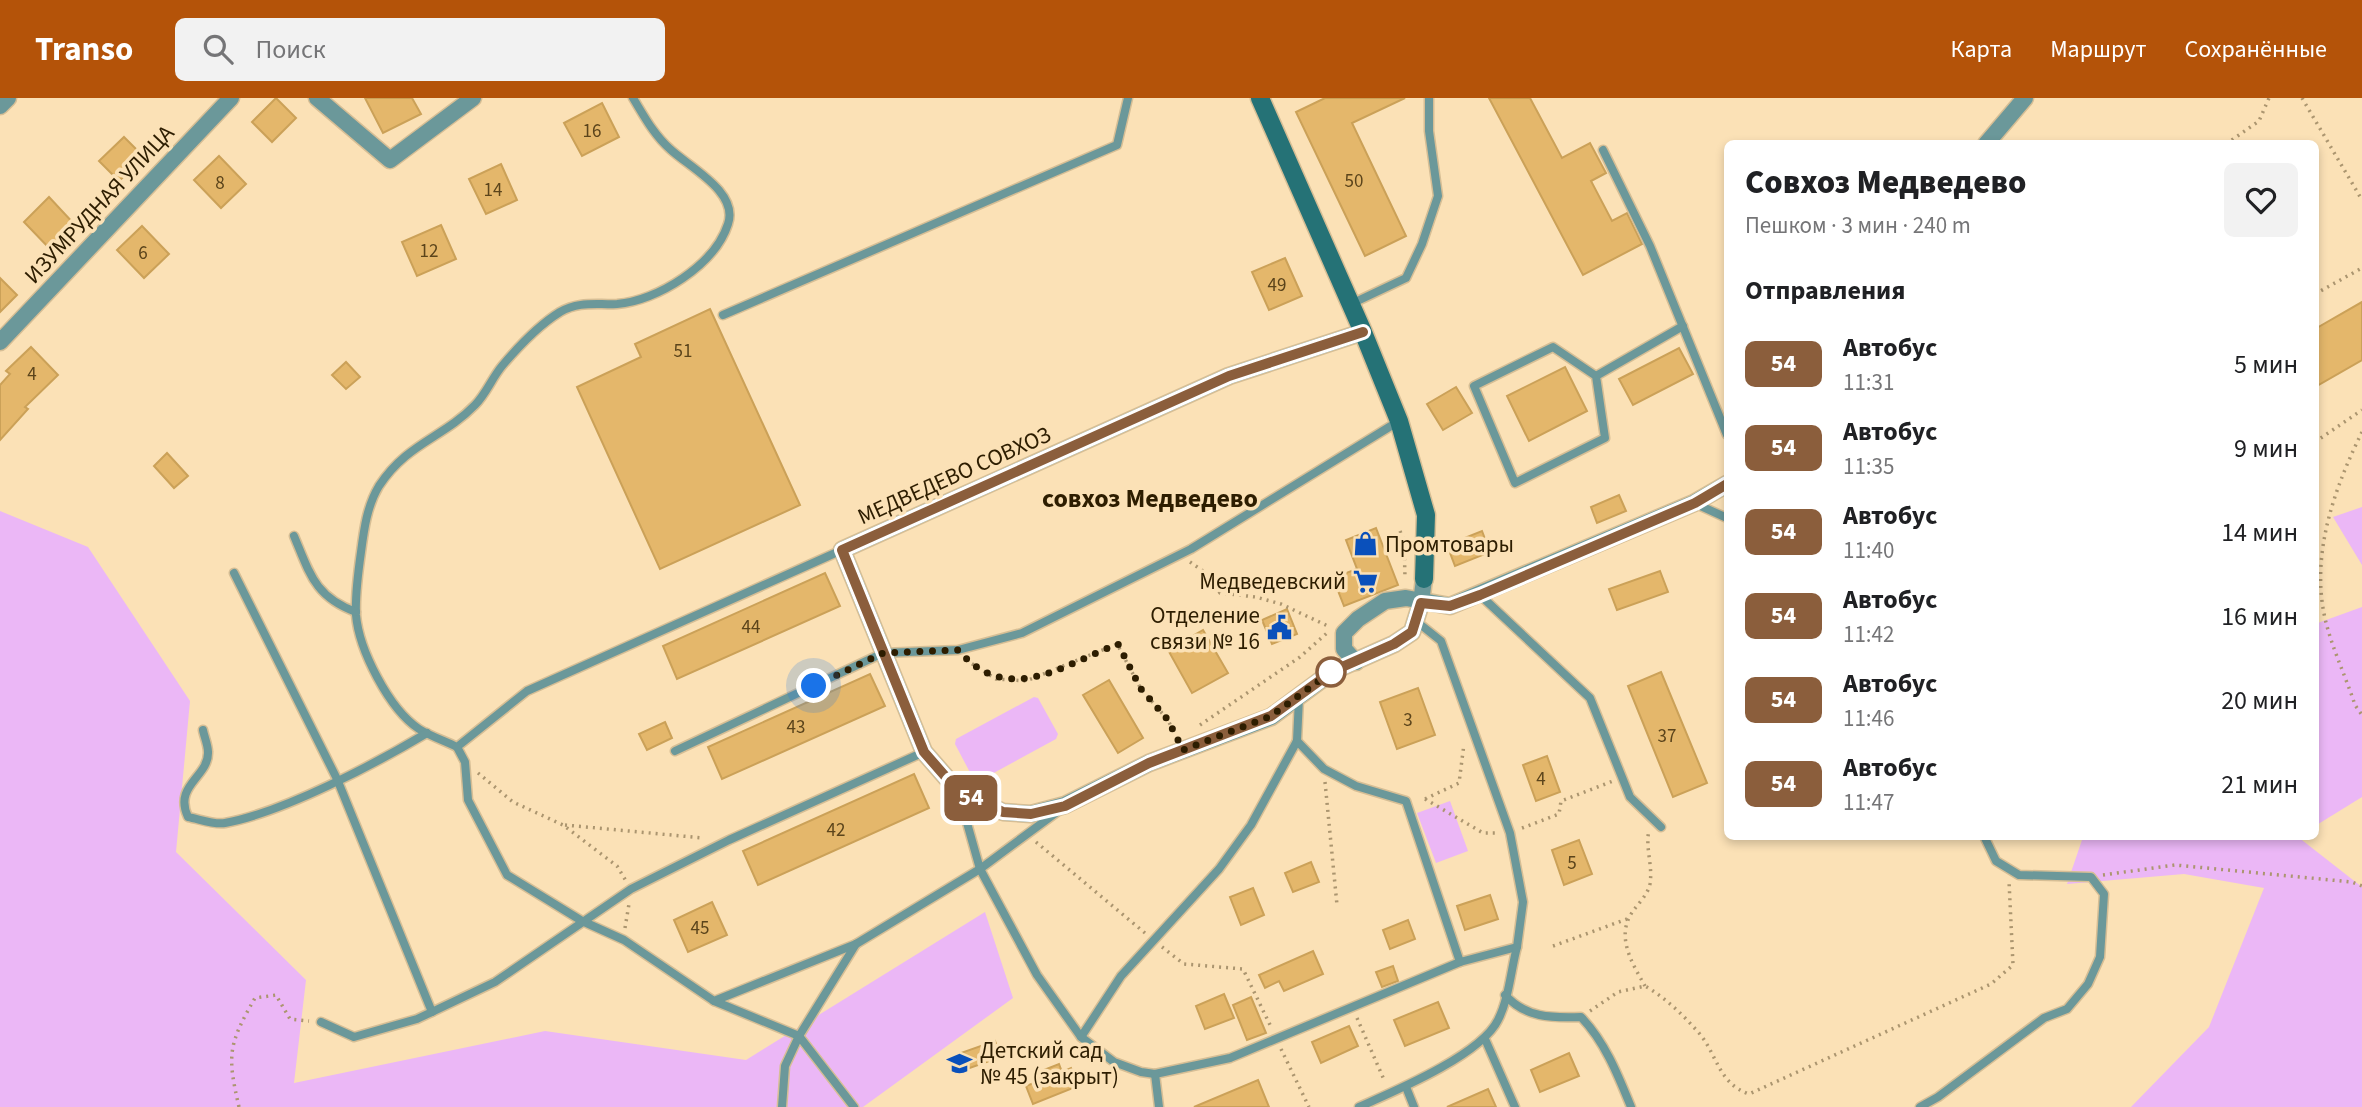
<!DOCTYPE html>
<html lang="ru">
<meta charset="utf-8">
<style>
:root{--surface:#fff;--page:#f2f2f2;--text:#202124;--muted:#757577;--accent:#b45309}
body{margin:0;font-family:"Source Sans 3",sans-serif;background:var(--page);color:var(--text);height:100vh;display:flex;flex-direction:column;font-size:26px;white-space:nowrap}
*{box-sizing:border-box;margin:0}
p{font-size:23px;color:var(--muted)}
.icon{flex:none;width:38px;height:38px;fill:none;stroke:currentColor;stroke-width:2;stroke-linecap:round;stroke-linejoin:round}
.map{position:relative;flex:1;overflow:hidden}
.side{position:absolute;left:1724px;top:42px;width:595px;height:700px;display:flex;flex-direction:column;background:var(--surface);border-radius:10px;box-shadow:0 4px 10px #0003}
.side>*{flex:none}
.badge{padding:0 14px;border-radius:10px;font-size:24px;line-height:46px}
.you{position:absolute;width:35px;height:35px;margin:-18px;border:5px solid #fff;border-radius:50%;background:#1a73e8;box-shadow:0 0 0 10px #1a73e833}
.map>.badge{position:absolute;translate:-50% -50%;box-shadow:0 0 0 4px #fff}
h2{padding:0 21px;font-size:26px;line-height:63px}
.round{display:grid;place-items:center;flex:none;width:74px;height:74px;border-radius:10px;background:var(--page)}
.headline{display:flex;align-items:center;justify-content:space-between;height:119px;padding:0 21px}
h1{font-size:33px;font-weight:800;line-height:52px}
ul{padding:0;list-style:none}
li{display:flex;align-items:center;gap:21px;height:84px;padding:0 21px}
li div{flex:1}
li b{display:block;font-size:26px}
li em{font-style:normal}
li .badge{min-width:77px;font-weight:700;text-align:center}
header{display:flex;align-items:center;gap:42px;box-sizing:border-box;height:98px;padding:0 35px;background:var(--accent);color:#fff}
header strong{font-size:33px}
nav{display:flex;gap:38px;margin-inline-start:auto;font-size:24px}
.search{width:490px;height:63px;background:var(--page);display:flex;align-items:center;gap:18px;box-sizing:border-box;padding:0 24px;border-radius:10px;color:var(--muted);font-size:26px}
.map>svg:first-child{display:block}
</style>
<header>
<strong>Transo</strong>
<div class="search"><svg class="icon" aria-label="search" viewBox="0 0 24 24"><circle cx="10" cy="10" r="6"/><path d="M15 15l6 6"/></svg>Поиск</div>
<nav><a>Карта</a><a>Маршрут</a><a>Сохранённые</a></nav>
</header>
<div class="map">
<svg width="2362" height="1009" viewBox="0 0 2362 1009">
<rect width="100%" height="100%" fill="#fbe1b6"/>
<g fill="#ebb7f6">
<polygon points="2362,409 2362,467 2333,419"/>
<polygon points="0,413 88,449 190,603 176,754 306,882 294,985 545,933 746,962 985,814 1013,900 863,1009 0,1009"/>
<polygon points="2362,509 2362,699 2315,728 2315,526"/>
<polygon points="1034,599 1038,600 1058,636 1056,641 979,683 974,682 955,646 956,641"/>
<polygon points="1450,703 1468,753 1436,765 1417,715"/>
<polygon points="2083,739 2298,739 2362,789 2362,1009 2131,1009 2209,929 2264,790 2184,776 2067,786"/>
</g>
<g fill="#e4b76b" stroke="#cba158" stroke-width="2">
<polygon points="276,0 296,20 272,44 252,24"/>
<polygon points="365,0 412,0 421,16 383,35"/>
<polygon points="1325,0 1405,0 1352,25 1406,138 1365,158 1296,14"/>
<polygon points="1489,0 1530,0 1562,60 1590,45 1606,75 1591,83 1612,123 1627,115 1642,146 1583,177"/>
<polygon points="602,5 619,39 582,58 564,25"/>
<polygon points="124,39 144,59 119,83 99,63"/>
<polygon points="219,58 246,86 221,110 194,82"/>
<polygon points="501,66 517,102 486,116 469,81"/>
<polygon points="49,99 76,128 51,152 24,124"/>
<polygon points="441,127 456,161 417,178 402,144"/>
<polygon points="142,128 169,156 144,180 117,152"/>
<polygon points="1285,160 1302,198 1269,212 1252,174"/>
<polygon points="0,180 17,197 0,214"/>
<polygon points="2362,204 2362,262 2315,289 2315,231"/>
<polygon points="710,211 800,407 660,471 577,289 641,259 635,246"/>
<polygon points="31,249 58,277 25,309 28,311 0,342 0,287 10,276 6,273"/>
<polygon points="1679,250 1693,276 1633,307 1619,281"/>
<polygon points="346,264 360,279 346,291 332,277"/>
<polygon points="1565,269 1587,313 1529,343 1507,298"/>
<polygon points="1456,289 1472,315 1443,332 1427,306"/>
<polygon points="167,355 188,378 174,390 154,368"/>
<polygon points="1619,397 1626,413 1597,425 1591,409"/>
<polygon points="1376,430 1398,487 1344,508 1333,480 1357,471 1346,442"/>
<polygon points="1482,433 1490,454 1455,468 1447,447"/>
<polygon points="1660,473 1668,494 1617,512 1609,491"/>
<polygon points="825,475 840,508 677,581 663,548"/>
<polygon points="1287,511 1297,536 1272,546 1262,522"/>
<polygon points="1203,532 1228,575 1192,595 1168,552"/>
<polygon points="1661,574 1707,685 1673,699 1628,588"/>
<polygon points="870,576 885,608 722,681 708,649"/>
<polygon points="1109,582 1143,640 1118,655 1083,597"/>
<polygon points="1418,590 1435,637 1397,651 1380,604"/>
<polygon points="665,624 672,640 647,652 639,636"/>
<polygon points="1547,658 1560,694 1536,703 1523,667"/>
<polygon points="914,676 929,710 758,787 743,753"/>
<polygon points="1579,742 1592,776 1564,787 1552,752"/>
<polygon points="1311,764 1319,784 1293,794 1285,775"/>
<polygon points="1253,790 1264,817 1241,827 1230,799"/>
<polygon points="1490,797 1498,821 1465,832 1457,808"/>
<polygon points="712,804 727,837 688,854 674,822"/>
<polygon points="1408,822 1415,841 1390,851 1383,832"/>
<polygon points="1313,853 1323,876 1284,893 1279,883 1265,890 1259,877"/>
<polygon points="1393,868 1398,883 1382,889 1376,874"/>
<polygon points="1224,896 1234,920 1205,931 1196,908"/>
<polygon points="1251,899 1266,935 1247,942 1233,907"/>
<polygon points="1438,904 1449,930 1405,948 1394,922"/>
<polygon points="1349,928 1358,948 1321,965 1312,944"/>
<polygon points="995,943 1001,959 964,972 958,956"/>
<polygon points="1569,955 1579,978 1540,994 1531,972"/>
<polygon points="1059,966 1062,974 1071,970 1078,988 1033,1006 1026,988 1039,983 1036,975"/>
<polygon points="1258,982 1269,1009 1194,1009"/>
<polygon points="1488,991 1496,1009 1447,1009"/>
</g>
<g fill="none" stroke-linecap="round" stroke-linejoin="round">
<defs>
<g id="lane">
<path d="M 633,0 C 644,18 654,37 670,51 C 689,69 739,94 728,126 C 715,167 657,203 617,206 C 596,207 579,203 560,214 C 539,227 518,249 502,268 C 492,280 486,296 475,307 C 443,340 407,345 379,388 C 367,408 364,431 361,454 C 358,475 355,496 356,517 C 359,552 389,611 419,631 C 430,638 445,643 457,649 L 527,593 L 842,452"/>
<polyline points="1603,52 1650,148 1727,337"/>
<polyline points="1351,206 1406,180 1422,146 1438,98 1429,33 1429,0"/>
<polyline points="723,217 1117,47 1128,0"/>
<polyline points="1596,278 1605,340 1515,385 1474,288 1553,249 1596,278 1683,228"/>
<polyline points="1694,405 1727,420"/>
<path d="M 294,438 C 310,476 315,499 356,514"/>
<polyline points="234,475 337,681 432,914"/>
<polyline points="1480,497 1590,600 1630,699 1661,729"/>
<path d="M 203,632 C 204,638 208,647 208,654 C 209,679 173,687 188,719 C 199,721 214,727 225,725 C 284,714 375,666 427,635"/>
<polyline points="1297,643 1324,671 1356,688 1406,703 1460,864"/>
<polyline points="457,649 465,664 468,702 507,777 582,823 624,842 714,903 856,846 980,771 1057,714"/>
<polyline points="675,653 883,555 958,552 1022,535 1191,451 1399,323"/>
<polyline points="958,693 980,771 1037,877 1081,939 1114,964 1141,974 1155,976 1230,960 1460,864 1517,849 1523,804 1510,735 1441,543 1416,523"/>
<path d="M 1505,897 C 1526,920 1551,920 1581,919 C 1605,944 1618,977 1631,1009"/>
<polyline points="714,903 799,938 854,1009"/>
<polyline points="321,924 354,939 417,921 495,884 631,791 729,742 924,654"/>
<polyline points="1081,939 1121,878 1219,771 1251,727 1297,643 1299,600"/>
<polyline points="1485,941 1515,1009"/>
<polyline points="1155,976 1159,1009"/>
<polyline points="1406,989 1414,1009"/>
<polyline points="782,1009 785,968 799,938 856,846"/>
<path d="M 1359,1009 C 1395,993 1481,957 1498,922 C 1509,901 1511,871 1517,849"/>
<polyline points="1920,1009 1938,999 2044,920 2067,911 2088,886 2100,859 2104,796 2091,779 2019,777 1996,763 1984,738"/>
</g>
<g id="street">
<polyline points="317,0 390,62 473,0"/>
<polyline points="0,8 8,0"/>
<polyline points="1986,46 2025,0"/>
<polyline points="1363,234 1229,278 842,452 924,654 958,693 1003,714 1031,716 1065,707 1149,665 1271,619 1333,573 1394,546 1412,534 1421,505 1424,481"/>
<polyline points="0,244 231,0"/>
<polyline points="1356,564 1344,551 1344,535 1358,521 1385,503 1406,500 1450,508 1694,405 1727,386"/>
</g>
<polyline id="secondary" points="1260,0 1363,234 1399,323 1426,417 1424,481"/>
</defs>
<use href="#lane" stroke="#d6be95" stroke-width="11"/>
<use href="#street" stroke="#d6be95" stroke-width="19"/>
<use href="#secondary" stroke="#d6be95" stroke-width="21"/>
<g stroke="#ab956f" stroke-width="3.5" stroke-dasharray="2 5" stroke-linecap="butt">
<polyline points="2302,0 2362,102"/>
<polyline points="2226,46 2259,23 2269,0"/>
<polyline points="2315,196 2362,170"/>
<path d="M 2362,334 C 2336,387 2313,449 2323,510 C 2328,542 2345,576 2355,607 L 2362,617"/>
<polyline points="2315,344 2362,312"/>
<polyline points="1400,433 1404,443 1405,479"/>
<polyline points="1190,464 1206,475 1220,495 1256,499 1281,506 1330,529"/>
<polyline points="966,562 996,581 1026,583 1117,546 1141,591 1168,622 1175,637"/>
<polyline points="1200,627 1300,559 1327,535"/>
<polyline points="478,675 513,704 563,727 617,768 626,783"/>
<polyline points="1325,684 1337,807"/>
<polyline points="1425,701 1483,735 1498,735"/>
<polyline points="1425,701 1459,685 1464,646"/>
<polyline points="565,727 703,740"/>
<polyline points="1522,730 1559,716 1561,703 1613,683"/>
<polyline points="1036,744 1145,835"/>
<polyline points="2103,777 2175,767 2352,784 2362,788"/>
<polyline points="625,830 629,806"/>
<polyline points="1553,848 1627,821"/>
<polyline points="1162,849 1184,866 1243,871 1272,931"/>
<path d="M 1645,888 C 1632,865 1615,838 1633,813 C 1639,805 1648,796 1650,786 C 1653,767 1645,750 1649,732"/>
<path d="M 1590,913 L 1618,894 L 1645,888 C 1666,900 1683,917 1699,935 C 1718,958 1718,985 1749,996 L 1991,886 L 2013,867 L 2009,783"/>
<polyline points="1357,920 1385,984"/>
<polyline points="1281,951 1309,1009"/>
<path d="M 239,1009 C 227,957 228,947 255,900 L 276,897 L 290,921 L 309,923"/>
</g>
<use href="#lane" stroke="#6b989a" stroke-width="8"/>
<use href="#street" stroke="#6b989a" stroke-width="16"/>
<use href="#secondary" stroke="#257276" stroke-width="18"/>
</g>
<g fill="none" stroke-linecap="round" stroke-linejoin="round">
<defs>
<polyline id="line" points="1363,234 1229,278 842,452 924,654 958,693 1003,714 1031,716 1065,708 1149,665 1271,618 1333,573 1394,546 1412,534 1421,505 1450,508 1480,497 1695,405 1727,386"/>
</defs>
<use href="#line" stroke="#fff" stroke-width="16"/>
<use href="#line" stroke="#8b5e3c" stroke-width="10"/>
<path stroke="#2d1d00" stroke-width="7" stroke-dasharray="0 12.6" d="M 814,588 L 883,555 L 958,552 C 1008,609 1061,568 1118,546 L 1141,591 L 1168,622 L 1183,652 L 1271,618 L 1331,574"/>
</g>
<defs>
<symbol id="shop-bare" viewBox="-9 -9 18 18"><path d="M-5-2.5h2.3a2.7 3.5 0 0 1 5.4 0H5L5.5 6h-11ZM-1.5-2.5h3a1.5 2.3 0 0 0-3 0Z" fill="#0a50bb" stroke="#fbe1b6" stroke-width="2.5" paint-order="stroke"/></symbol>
<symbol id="supermarket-bare" viewBox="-9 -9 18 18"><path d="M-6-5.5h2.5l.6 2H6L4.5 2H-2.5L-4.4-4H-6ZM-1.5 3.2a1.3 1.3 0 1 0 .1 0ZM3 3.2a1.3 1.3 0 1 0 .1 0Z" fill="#0a50bb" stroke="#fbe1b6" stroke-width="2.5" paint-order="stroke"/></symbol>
<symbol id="civic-bare" viewBox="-9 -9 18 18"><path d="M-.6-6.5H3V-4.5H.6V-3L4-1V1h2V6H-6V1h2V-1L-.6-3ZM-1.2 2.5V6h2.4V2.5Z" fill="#0a50bb" stroke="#fbe1b6" stroke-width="2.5" paint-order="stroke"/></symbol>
<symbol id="school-bare" viewBox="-9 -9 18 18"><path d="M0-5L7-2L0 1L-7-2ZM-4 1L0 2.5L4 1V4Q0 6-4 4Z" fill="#0a50bb" stroke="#fbe1b6" stroke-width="2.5" paint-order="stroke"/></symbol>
</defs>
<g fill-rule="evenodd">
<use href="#shop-bare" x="1348" y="428" width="35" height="35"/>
<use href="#supermarket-bare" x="1348" y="466" width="35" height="35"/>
<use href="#civic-bare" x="1262" y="512" width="35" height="35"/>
<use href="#school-bare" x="942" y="948" width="35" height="35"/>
</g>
<circle fill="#fff" stroke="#8b5e3c" stroke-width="3.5" cx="1331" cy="574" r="14"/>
<g text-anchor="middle" stroke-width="7" stroke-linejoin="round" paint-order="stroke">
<g font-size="19" fill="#5b441b">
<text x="592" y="39">16</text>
<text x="1354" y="89">50</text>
<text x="220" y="91">8</text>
<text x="493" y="98">14</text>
<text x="429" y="159">12</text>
<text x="143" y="161">6</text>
<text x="1277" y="193">49</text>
<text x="683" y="259">51</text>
<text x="32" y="282">4</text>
<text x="751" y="535">44</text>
<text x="1408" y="628">3</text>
<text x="796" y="635">43</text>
<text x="1667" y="644">37</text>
<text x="1541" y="687">4</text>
<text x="836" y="738">42</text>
<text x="1572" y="771">5</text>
<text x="700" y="836">45</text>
</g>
<g font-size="23" fill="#2d1d00" stroke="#fbe1b6">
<text transform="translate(99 106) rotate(-47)" y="8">ИЗУМРУДНАЯ УЛИЦА</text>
<text transform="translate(954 377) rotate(-24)" y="8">МЕДВЕДЕВО СОВХОЗ</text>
</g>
<g font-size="23" fill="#2d1d00" stroke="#fbe1b6" text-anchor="start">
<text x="1385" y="454">Промтовары</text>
<text x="1346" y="491" text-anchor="end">Медведевский</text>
<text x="1260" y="525" text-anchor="end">Отделение<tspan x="1260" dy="26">связи № 16</tspan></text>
<text x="980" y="960">Детский сад<tspan x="980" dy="26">№ 45 (закрыт)</tspan></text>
</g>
<g font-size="26" font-weight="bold" fill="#2d1d00" stroke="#fbe1b6">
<text x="1150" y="409">совхоз Медведево</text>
</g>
</g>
</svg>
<div class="you" style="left:814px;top:588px"></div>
<b class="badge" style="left:971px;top:700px;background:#8b5e3c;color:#fff">54</b>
<section class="side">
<div class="headline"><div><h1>Совхоз Медведево</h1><p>Пешком · 3 мин · 240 m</p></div><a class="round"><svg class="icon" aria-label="heart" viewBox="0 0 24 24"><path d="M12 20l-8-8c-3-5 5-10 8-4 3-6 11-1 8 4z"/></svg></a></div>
<h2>Отправления</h2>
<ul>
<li><span class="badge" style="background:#8b5e3c;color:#fff">54</span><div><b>Автобус</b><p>11:31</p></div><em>5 мин</em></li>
<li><span class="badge" style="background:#8b5e3c;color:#fff">54</span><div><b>Автобус</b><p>11:35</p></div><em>9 мин</em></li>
<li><span class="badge" style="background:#8b5e3c;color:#fff">54</span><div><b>Автобус</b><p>11:40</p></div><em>14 мин</em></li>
<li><span class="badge" style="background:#8b5e3c;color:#fff">54</span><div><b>Автобус</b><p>11:42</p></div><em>16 мин</em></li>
<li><span class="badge" style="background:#8b5e3c;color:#fff">54</span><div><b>Автобус</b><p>11:46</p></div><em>20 мин</em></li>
<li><span class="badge" style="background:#8b5e3c;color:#fff">54</span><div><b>Автобус</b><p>11:47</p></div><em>21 мин</em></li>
</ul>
</section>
</div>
